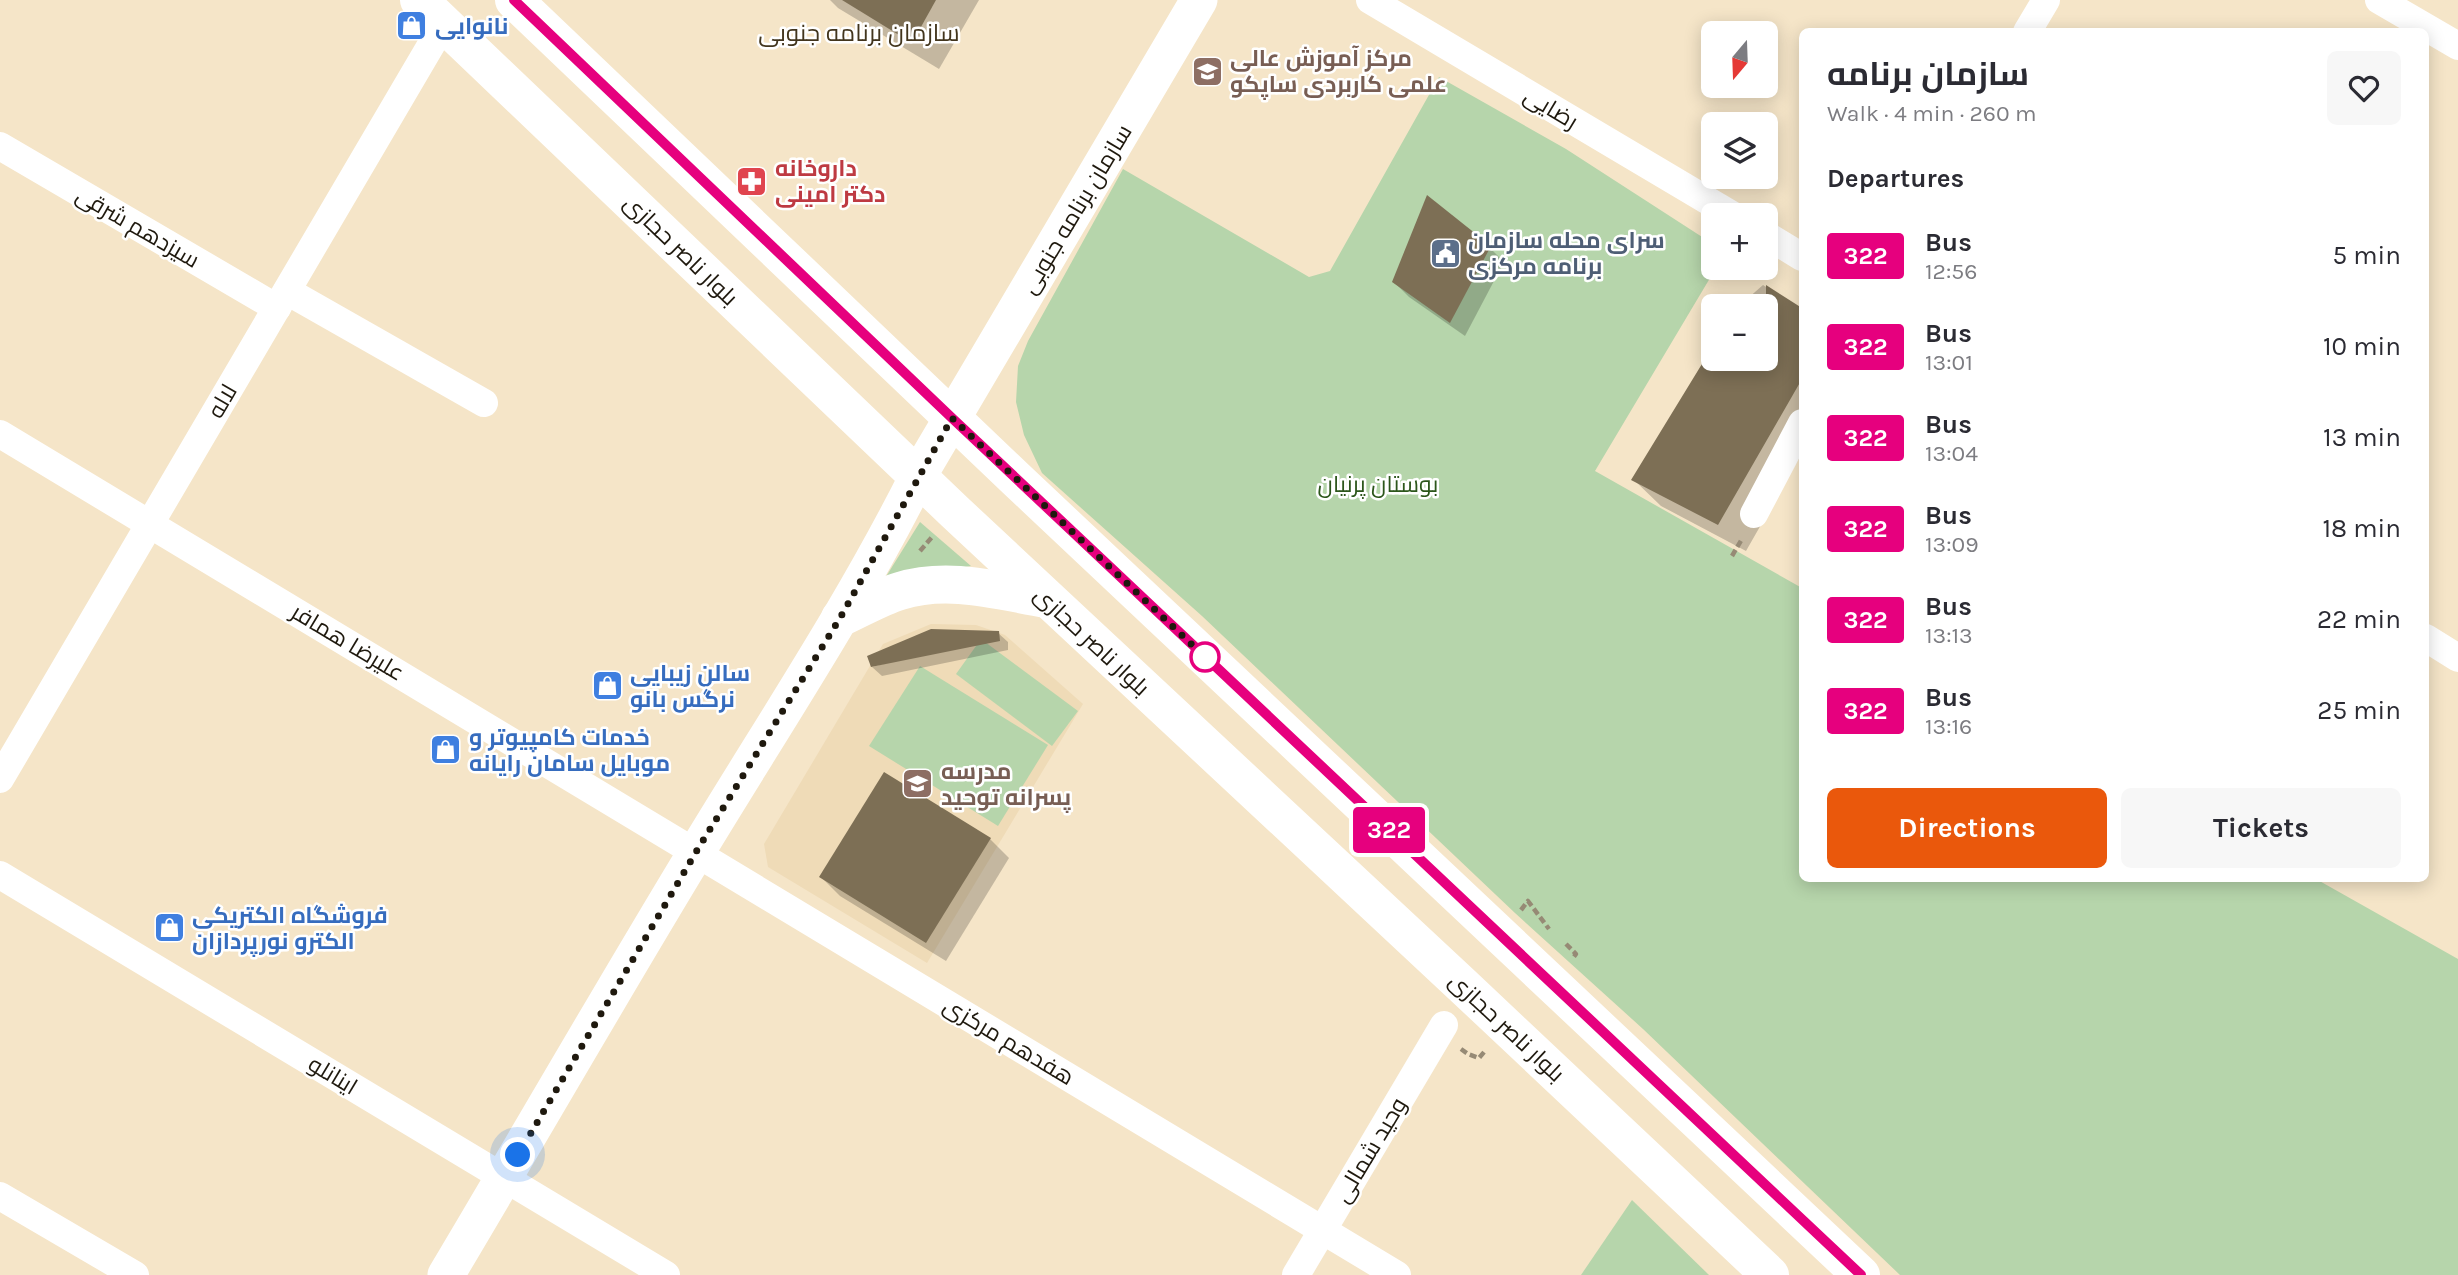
<!DOCTYPE html>
<meta charset="utf-8">
<style>
:root{--surface:#fff;--page:#f7f7f7;--text:#2b2b33;--muted:#7c7c81;--accent:#ea580c}
body{margin:0;font-family:Karla,Cairo,sans-serif;background:var(--page);color:var(--text);height:100vh;display:flex;flex-direction:column;font-size:26px;white-space:nowrap}
*{box-sizing:border-box;margin:0}
p{font-size:23px;color:var(--muted)}
.icon{flex:none;width:38px;height:38px;fill:none;stroke:currentColor;stroke-width:2;stroke-linecap:round;stroke-linejoin:round}
.map{position:relative;flex:1;overflow:hidden}
.side{position:absolute;left:1799px;top:28px;width:630px;height:854px;display:flex;flex-direction:column;background:var(--surface);border-radius:10px;box-shadow:0 4px 18px #0003}
.side>*{flex:none}
.badge{padding:0 14px;border-radius:5px;font-size:24px;line-height:46px}
.needle{width:46px;rotate:199deg}
.tools{position:absolute;left:1701px;top:21px;display:grid;gap:14px}
.tools a{display:grid;place-items:center;width:77px;height:77px;border-radius:10px;background:var(--surface);box-shadow:0 4px 18px #0003;font-size:35px}
.you{position:absolute;width:35px;height:35px;margin:-18px;border:5px solid #fff;border-radius:50%;background:#1a73e8;box-shadow:0 0 0 10px #1a73e833}
.map>.badge{position:absolute;translate:-50% -50%;box-shadow:0 0 0 4px #fff}
h2{padding:0 28px;font-size:26px;line-height:63px}
.round{display:grid;place-items:center;flex:none;width:74px;height:74px;border-radius:10px;background:var(--page)}
.head{display:flex;align-items:center;justify-content:space-between;height:119px;padding:0 28px}
h1{font-size:33px;font-weight:700;line-height:52px}
.primary-button{display:flex;gap:14px;margin-top:auto;padding:14px 28px}
.primary-button a{flex:1;height:80px;border-radius:10px;background:var(--accent);color:#fff;font-size:28px;font-weight:700;line-height:80px;text-align:center}
.primary-button a+a{background:var(--page);color:var(--text)}
ul{padding:0;list-style:none}
li{display:flex;align-items:center;gap:21px;height:91px;padding:0 28px}
li div{flex:1}
li b{display:block;font-size:26px}
li em{font-style:normal}
li .badge{min-width:77px;font-weight:700;text-align:center}
.map>svg:first-child{display:block}
</style>
<div class="map">
<svg width="2458" height="1275" viewBox="0 0 2458 1275">
<rect width="100%" height="100%" fill="#f5e5c8"/>
<polygon fill="#efdbb7" points="931,624 976,625 1005,635 1083,704 927,963 768,867 764,844 883,644"/>
<g fill="#b6d5ab">
<polygon points="1439,77 1566,149 1713,244 1713,268 1716,268 1595,471 1802,588 1802,878 2316,879 2458,959 2458,1275 1900,1275 1643,1029 1515,913 1202,616 1042,473 1024,435 1016,402 1018,366 1028,341 1123,169 1309,277 1330,271"/>
<polygon points="920,522 971,566 882,583"/>
<polygon points="981,639 1078,711 1052,746 956,674"/>
<polygon points="920,666 1048,745 998,826 869,746"/>
<polygon points="1632,1200 1709,1275 1581,1275"/>
</g>
<g fill="#0003">
<polygon points="830,0 979,0 939,69 838,8"/>
<polygon points="1489,247 1504,262 1465,336 1409,297 1394,282"/>
<polygon points="1763,285 1802,310 1802,453 1746,551 1661,506 1633,479 1713,349 1713,359 1766,359 1766,306 1739,306"/>
<polygon points="998,633 1008,642 1008,650 882,676 872,667"/>
<polygon points="990,839 1009,858 946,961 840,896 821,877"/>
</g>
<g fill="#7d6f55">
<polygon points="842,0 936,0 912,43"/>
<polygon points="1427,195 1491,246 1450,323 1392,282"/>
<polygon points="1766,285 1802,308 1802,379 1718,525 1631,480 1705,359 1766,359"/>
<polygon points="931,629 999,631 1000,641 871,667 867,656"/>
<polygon points="884,772 991,838 926,943 819,877"/>
</g>
<g fill="none" stroke-linecap="round" stroke-linejoin="round">
<g stroke="#968a75" stroke-width="4.5" stroke-dasharray="7 3.5" stroke-linecap="butt">
<polyline points="920,551 932,537"/>
<polyline points="1732,556 1742,539"/>
<polyline points="1521,910 1528,901 1549,929"/>
<polyline points="1566,944 1576,954 1573,958"/>
<polyline points="1461,1049 1468,1054 1479,1058 1485,1051"/>
</g>
<g stroke="#fff" stroke-width="28">
<polyline points="1370,0 1732,215"/>
<polyline points="2379,0 2458,46"/>
<polyline points="2027,32 2046,0"/>
<polyline points="0,146 277,308"/>
<polyline points="1766,235 1802,257"/>
<polyline points="287,291 484,403"/>
<polyline points="0,434 1397,1275"/>
<polyline points="1754,514 1802,423"/>
<polyline points="2426,638 2458,658"/>
<polyline points="0,779 444,23"/>
<polyline points="0,875 666,1275"/>
<polyline points="0,1196 135,1275"/>
<polyline points="1296,1275 1444,1025"/>
</g>
<path stroke="#fff" stroke-width="37" d="M 446,1275 C 530,1134 612,991 697,851 C 772,727 853,606 918,476 L 1199,0"/>
<g stroke="#fff" stroke-width="38">
<polyline points="419,0 955,512 1462,985 1770,1275"/>
<polyline points="514,0 1016,479 1861,1275"/>
<path d="M 840,618 C 860,609 880,597 900,591 C 949,576 998,591 1047,599"/>
</g>
</g>
<g fill="none" stroke-linecap="round" stroke-linejoin="round">
<defs>
<polyline id="line" points="514,0 952,418 1861,1275"/>
</defs>
<use href="#line" stroke="#fff" stroke-width="16"/>
<use href="#line" stroke="#e6007e" stroke-width="10"/>
<polyline stroke="#1f190e" stroke-width="7" stroke-dasharray="0 12.6" points="518,1155 696,852 840,618 952,418 1205,657"/>
</g>
<defs>
<symbol id="shop-square" viewBox="-11 -11 22 22"><rect x="-9" y="-9" width="18" height="18" rx="4" fill="#3f7fe0" stroke="#fff"/><path d="M-5-2.5h2.3a2.7 3.5 0 0 1 5.4 0H5L5.5 6h-11ZM-1.5-2.5h3a1.5 2.3 0 0 0-3 0Z" fill="#fff"/></symbol>
<symbol id="university-square" viewBox="-11 -11 22 22"><rect x="-9" y="-9" width="18" height="18" rx="4" fill="#8d6e63" stroke="#fff"/><path d="M0-5L7-2L0 1L-7-2ZM-4 1L0 2.5L4 1V4Q0 6-4 4Z" fill="#fff"/></symbol>
<symbol id="pharmacy-square" viewBox="-11 -11 22 22"><rect x="-9" y="-9" width="18" height="18" rx="4" fill="#e0444e" stroke="#fff"/><path d="M-2-6h4v4h4v4h-4v4h-4v-4h-4v-4h4Z" fill="#fff"/></symbol>
<symbol id="civic-square" viewBox="-11 -11 22 22"><rect x="-9" y="-9" width="18" height="18" rx="4" fill="#5c6f8a" stroke="#fff"/><path d="M-.6-6.5H3V-4.5H.6V-3L4-1V1h2V6H-6V1h2V-1L-.6-3ZM-1.2 2.5V6h2.4V2.5Z" fill="#fff"/></symbol>
<symbol id="school-square" viewBox="-11 -11 22 22"><rect x="-9" y="-9" width="18" height="18" rx="4" fill="#8d6e63" stroke="#fff"/><path d="M0-5L7-2L0 1L-7-2ZM-4 1L0 2.5L4 1V4Q0 6-4 4Z" fill="#fff"/></symbol>
</defs>
<g fill-rule="evenodd">
<use href="#shop-square" x="394" y="8" width="35" height="35"/>
<use href="#university-square" x="1190" y="54" width="35" height="35"/>
<use href="#pharmacy-square" x="734" y="164" width="35" height="35"/>
<use href="#civic-square" x="1428" y="236" width="35" height="35"/>
<use href="#shop-square" x="590" y="668" width="35" height="35"/>
<use href="#shop-square" x="428" y="732" width="35" height="35"/>
<use href="#school-square" x="900" y="766" width="35" height="35"/>
<use href="#shop-square" x="152" y="910" width="35" height="35"/>
</g>
<circle fill="#fff" stroke="#e6007e" stroke-width="3.5" cx="1205" cy="657" r="14"/>
<g text-anchor="middle" stroke-width="5" stroke-linejoin="round" paint-order="stroke">
<g font-size="23" font-weight="bold" fill="#366cbe" stroke="#fff" text-anchor="start">
<text x="435" y="34">نانوایی</text>
<text x="630" y="681">سالن زیبایی<tspan x="630" dy="26">نرگس بانو</tspan></text>
<text x="469" y="745">خدمات کامپیوتر و<tspan x="469" dy="26">موبایل سامان رایانه</tspan></text>
<text x="192" y="923">فروشگاه الکتریکی<tspan x="192" dy="26">الکترو نورپردازان</tspan></text>
</g>
<g font-size="23" font-weight="bold" fill="#785e54" stroke="#fff" text-anchor="start">
<text x="1230" y="66">مرکز آموزش عالی<tspan x="1230" dy="26">علمی کاربردی ساپکو</tspan></text>
<text x="941" y="779">مدرسه<tspan x="941" dy="26">پسرانه توحید</tspan></text>
</g>
<g font-size="23" fill="#1f190e" stroke="#fff">
<text transform="translate(1551 108) rotate(31)" y="8">رضایی</text>
<text transform="translate(1076 209) rotate(-59)" y="8">سازمان برنامه جنوبی</text>
<text transform="translate(138 227) rotate(30)" y="8">سیزدهم شرقی</text>
<text transform="translate(681 250) rotate(44)" y="8">بلوار ناصر حجازی</text>
<text transform="translate(222 401) rotate(-60)" y="8">لاله</text>
<text transform="translate(1092 641) rotate(43)" y="8">بلوار ناصر حجازی</text>
<text transform="translate(348 642) rotate(31)" y="8">علیرضا همافر</text>
<text transform="translate(1507 1027) rotate(43)" y="8">بلوار ناصر حجازی</text>
<text transform="translate(1009 1041) rotate(31)" y="8">هفدهم مرکزی</text>
<text transform="translate(333 1075) rotate(31)" y="8">اینانلو</text>
<text transform="translate(1370 1150) rotate(-59)" y="8">وحید شمالی</text>
</g>
<g font-size="23" font-weight="bold" fill="#be3a42" stroke="#fff" text-anchor="start">
<text x="775" y="176">داروخانه<tspan x="775" dy="26">دکتر امینی</tspan></text>
</g>
<g font-size="23" font-weight="bold" fill="#4e5e75" stroke="#fff" text-anchor="start">
<text x="1468" y="248">سرای محله سازمان<tspan x="1468" dy="26">برنامه مرکزی</tspan></text>
</g>
<g font-size="23" fill="#2c561b" stroke="#fff">
<text x="1378" y="492">بوستان پرنیان</text>
</g>
<g font-size="24" fill="#42351d" stroke="#fff">
<text x="859" y="41">سازمان برنامه جنوبی</text>
</g>
</g>
</svg>
<div class="tools">
<a><svg class="needle" viewBox="-14 -14 28 28"><path d="M0-13l5 13h-10z" fill="#e53935"/><path d="M0 13l5-13h-10z" fill="#7c7c81"/></svg></a>
<a><svg class="icon" aria-label="layers" viewBox="0 0 24 24"><path d="M12 4l9 5-9 5-9-5zM3 14l9 5 9-5"/></svg></a>
<a>+</a>
<a>−</a>
</div>
<div class="you" style="left:518px;top:1155px"></div>
<b class="badge" style="left:1389px;top:830px;background:#e6007e;color:#fff">322</b>
<section class="side">
<div class="head"><div><h1>سازمان برنامه</h1><p>Walk · 4 min · 260 m</p></div><a class="round"><svg class="icon" aria-label="heart" viewBox="0 0 24 24"><path d="M12 20l-8-8c-3-5 5-10 8-4 3-6 11-1 8 4z"/></svg></a></div>
<h2>Departures</h2>
<ul>
<li><span class="badge" style="background:#e6007e;color:#fff">322</span><div><b>Bus</b><p>12:56</p></div><em>5 min</em></li>
<li><span class="badge" style="background:#e6007e;color:#fff">322</span><div><b>Bus</b><p>13:01</p></div><em>10 min</em></li>
<li><span class="badge" style="background:#e6007e;color:#fff">322</span><div><b>Bus</b><p>13:04</p></div><em>13 min</em></li>
<li><span class="badge" style="background:#e6007e;color:#fff">322</span><div><b>Bus</b><p>13:09</p></div><em>18 min</em></li>
<li><span class="badge" style="background:#e6007e;color:#fff">322</span><div><b>Bus</b><p>13:13</p></div><em>22 min</em></li>
<li><span class="badge" style="background:#e6007e;color:#fff">322</span><div><b>Bus</b><p>13:16</p></div><em>25 min</em></li>
</ul>
<div class="primary-button"><a>Directions</a><a>Tickets</a></div>
</section>
</div>
